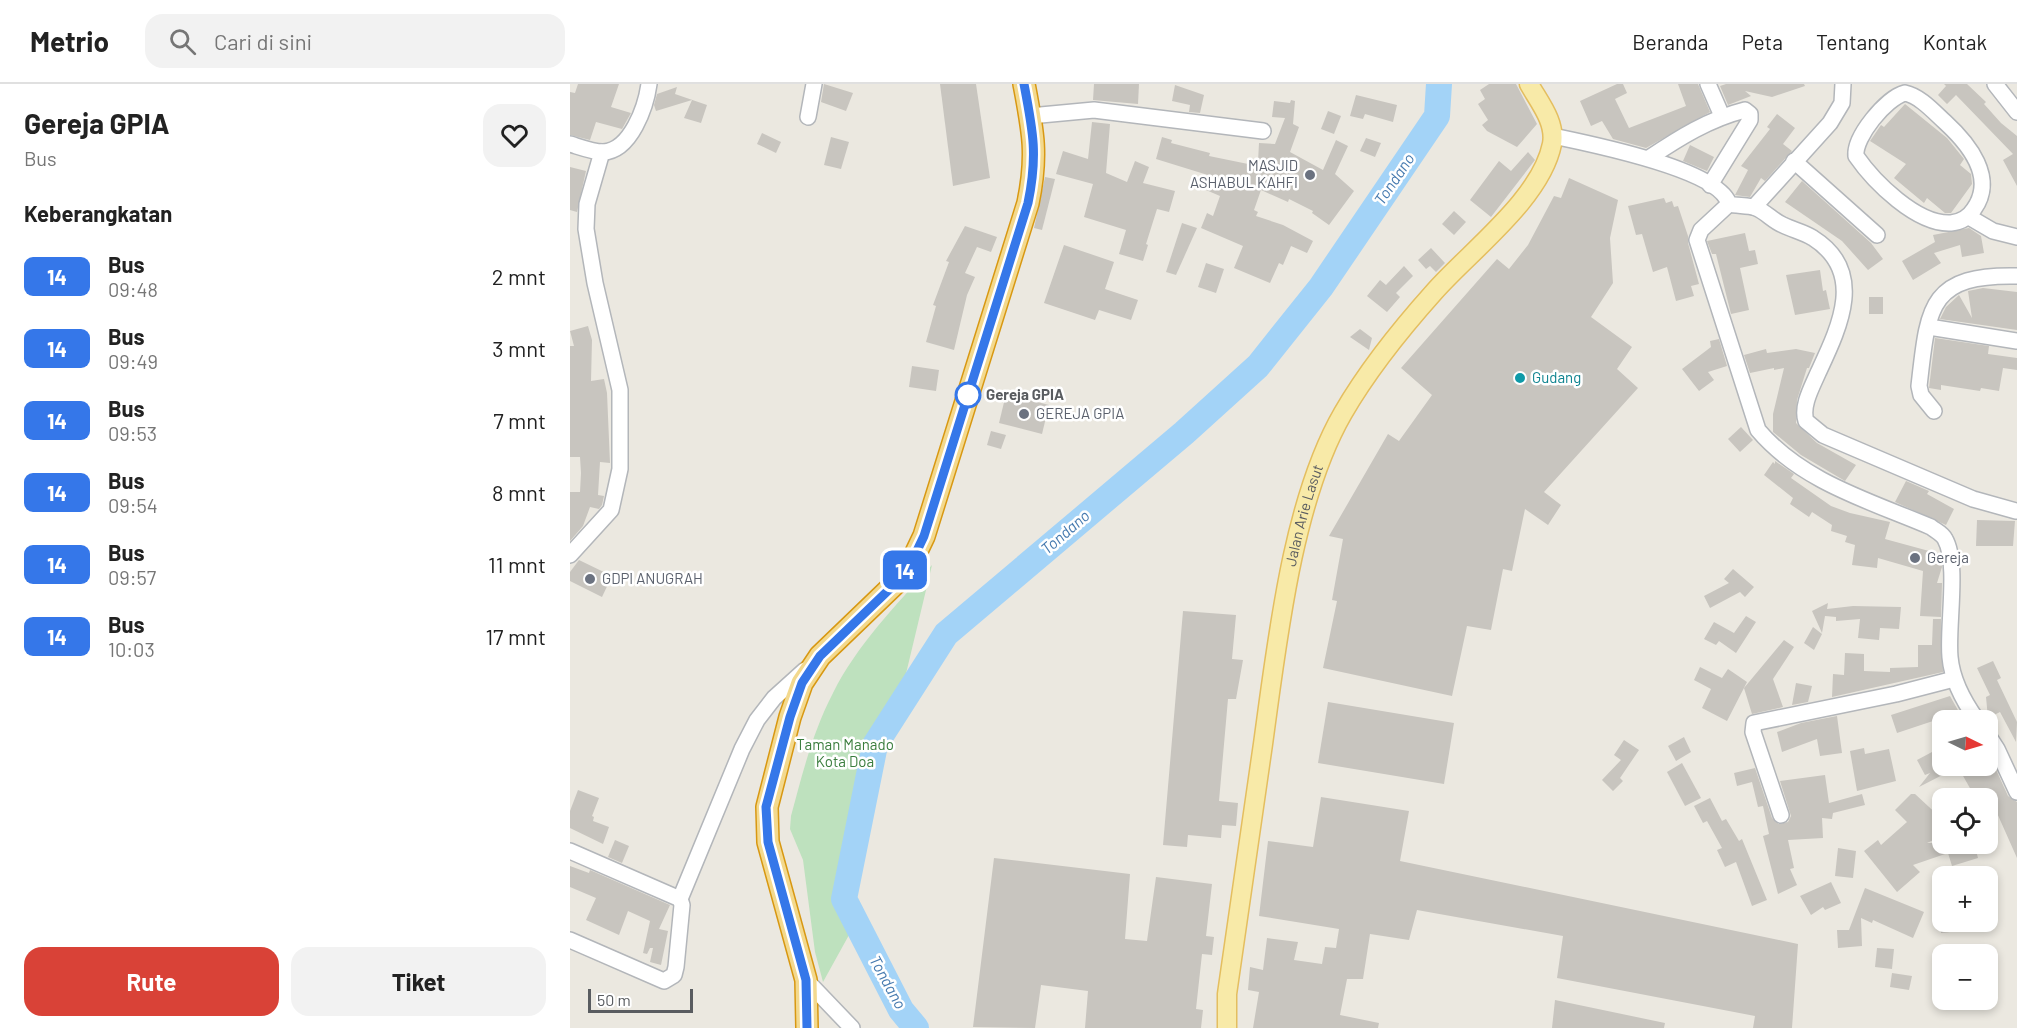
<!DOCTYPE html>
<html lang="id">
<meta charset="utf-8">
<style>
:root{--surface:#fff;--page:#f2f2f2;--text:#222;--muted:#767676;--line:#e0e0e0;--accent:#d94237}
body{margin:0;font-family:Barlow,sans-serif;background:var(--page);color:var(--text);height:100vh;display:flex;flex-direction:column;font-size:22px;white-space:nowrap}
*{box-sizing:border-box;margin:0}
p{font-size:20px;color:var(--muted)}
.icon{flex:none;width:33px;height:33px;fill:none;stroke:currentColor;stroke-width:2;stroke-linecap:round;stroke-linejoin:round}
.map{position:relative;flex:1;overflow:hidden}
.details{display:flex;flex-direction:column;background:var(--surface);width:570px}
.details>*{flex:none}
.badge{padding:0 12px;border-radius:9px;font-size:21px;line-height:39px}
.needle{width:39px;rotate:95deg}
.buttons{position:absolute;left:1362px;top:626px;display:grid;gap:12px}
.buttons a{display:grid;place-items:center;width:66px;height:66px;border-radius:12px;background:var(--surface);box-shadow:0 3px 9px #0003;font-size:30px}
.scale{position:absolute;left:18px;bottom:15px;width:105px;box-sizing:border-box;padding-left:6px;border:3px solid #595c60;border-top:0;font-size:16px;line-height:21px;white-space:nowrap;color:#595c60;-webkit-text-stroke:4px #fff;paint-order:stroke}
.map>.badge{position:absolute;translate:-50% -50%;box-shadow:0 0 0 3px #fff}
h2{padding:0 24px;font-size:22px;line-height:54px}
.round{display:grid;place-items:center;flex:none;width:63px;height:63px;border-radius:18px;background:var(--page)}
.summary{display:flex;align-items:center;justify-content:space-between;height:102px;padding:0 24px}
h1{font-size:28px;font-weight:700;line-height:45px}
.action{display:flex;gap:12px;margin-top:auto;padding:12px 24px}
.action a{flex:1;height:69px;border-radius:18px;background:var(--accent);color:#fff;font-size:24px;font-weight:700;line-height:69px;text-align:center}
.action a+a{background:var(--page);color:var(--text)}
ul{padding:0;list-style:none}
li{display:flex;align-items:center;gap:18px;height:72px;padding:0 24px}
li div{flex:1}
li b{display:block;font-size:22px}
li em{font-style:normal}
li .badge{min-width:66px;font-weight:700;text-align:center}
header{display:flex;align-items:center;gap:36px;box-sizing:border-box;height:84px;padding:0 30px;background:var(--surface);border-bottom:2px solid var(--line)}
header strong{font-size:28px}
nav{display:flex;gap:33px;margin-inline-start:auto;font-size:21px}
.search{width:420px;height:54px;background:var(--page);display:flex;align-items:center;gap:15px;box-sizing:border-box;padding:0 21px;border-radius:18px;color:var(--muted);font-size:22px}
main{display:flex;flex:1;min-height:0}
.map>svg:first-child{display:block}
</style>
<header>
<strong>Metrio</strong>
<div class="search"><svg class="icon" aria-label="search" viewBox="0 0 24 24"><circle cx="10" cy="10" r="6"/><path d="M15 15l6 6"/></svg>Cari di sini</div>
<nav><a>Beranda</a><a>Peta</a><a>Tentang</a><a>Kontak</a></nav>
</header>
<main>
<section class="details">
<div class="summary"><div><h1>Gereja GPIA</h1><p>Bus</p></div><a class="round"><svg class="icon" aria-label="heart" viewBox="0 0 24 24"><path d="M12 20l-8-8c-3-5 5-10 8-4 3-6 11-1 8 4z"/></svg></a></div>
<h2>Keberangkatan</h2>
<ul>
<li><span class="badge" style="background:#3577e9;color:#fff">14</span><div><b>Bus</b><p>09:48</p></div><em>2 mnt</em></li>
<li><span class="badge" style="background:#3577e9;color:#fff">14</span><div><b>Bus</b><p>09:49</p></div><em>3 mnt</em></li>
<li><span class="badge" style="background:#3577e9;color:#fff">14</span><div><b>Bus</b><p>09:53</p></div><em>7 mnt</em></li>
<li><span class="badge" style="background:#3577e9;color:#fff">14</span><div><b>Bus</b><p>09:54</p></div><em>8 mnt</em></li>
<li><span class="badge" style="background:#3577e9;color:#fff">14</span><div><b>Bus</b><p>09:57</p></div><em>11 mnt</em></li>
<li><span class="badge" style="background:#3577e9;color:#fff">14</span><div><b>Bus</b><p>10:03</p></div><em>17 mnt</em></li>
</ul>
<div class="action"><a>Rute</a><a>Tiket</a></div>
</section>
<div class="map">
<svg width="1447" height="944" viewBox="0 0 1447 944">
<rect width="100%" height="100%" fill="#ebe8e0"/>
<path fill="#bee1be" d="M 362,481 L 334,598 L 320,630 L 308,682 L 294,704 L 279,757 L 272,806 L 279,851 L 253,898 L 245,868 L 233,776 L 220,745 L 221,732 C 232,691 243,647 263,609 C 287,561 326,521 362,481 Z"/>
<g fill="none" stroke-linecap="round" stroke-linejoin="round">
<polyline stroke="#a3d3f7" stroke-width="26" points="346,944 331,926 274,815 305,661 376,550 614,349 688,282 751,203 867,32 869,0"/>
</g>
<g fill="#c8c5bf">
<polygon points="8,0 49,0 41,23 61,29 52,45 26,38 20,56 0,51 0,8 5,9"/>
<polygon points="254,0 283,9 276,27 251,18"/>
<polygon points="370,0 406,0 420,94 383,102"/>
<polygon points="524,0 569,0 568,20 523,16"/>
<polygon points="919,0 946,0 967,40 947,63 917,47 912,41 918,36 908,20 915,15 910,6"/>
<polygon points="1047,0 1053,0 1057,9 1045,15 1059,44 1116,22 1108,0 1128,0 1140,28 1076,64 1043,55 1032,37 1021,42 1010,17"/>
<polygon points="1156,0 1234,0 1235,2 1202,13 1175,7 1181,12 1158,21 1150,2"/>
<polygon points="1374,0 1397,0 1416,18 1414,20 1431,39 1447,52 1447,102 1433,76 1443,70 1386,11 1377,20 1368,11 1376,2"/>
<polygon points="605,1 634,11 630,29 619,28 620,21 602,17"/>
<polygon points="107,3 105,10 137,21 131,39 114,34 122,16 86,27 84,21 87,10"/>
<polygon points="786,11 827,21 823,38 795,30 793,35 780,32"/>
<polygon points="721,16 725,17 723,40 729,43 720,68 753,86 766,56 778,62 765,90 784,107 759,141 742,129 743,127 719,115 718,118 691,106 684,126 688,128 686,132 713,141 743,157 737,169 721,162 713,181 709,179 700,199 664,184 673,162 631,144 637,129 643,132 650,112 636,106 641,92 586,75 592,53 602,56 601,59 640,69 639,72 683,81 683,77 688,78 689,59 705,60 715,34 702,33 704,17 720,19"/>
<polygon points="1335,20 1377,54 1394,75 1390,81 1401,90 1402,100 1381,129 1375,129 1357,114 1354,119 1324,94 1336,80 1300,57 1311,41 1314,43"/>
<polygon points="758,27 771,32 764,50 751,45"/>
<polygon points="1207,30 1225,44 1213,60 1222,67 1195,97 1191,94 1180,113 1165,111 1178,86 1171,82 1200,45 1197,43"/>
<polygon points="522,38 540,40 536,89 557,98 565,77 579,83 573,99 605,107 599,128 587,125 576,160 578,161 573,177 549,170 556,146 514,133 523,100 486,90 493,67 518,75"/>
<polygon points="192,49 211,58 206,69 187,60"/>
<polygon points="261,53 279,58 271,85 254,81"/>
<polygon points="796,54 811,59 805,73 790,67"/>
<polygon points="1120,61 1144,73 1137,87 1113,77"/>
<polygon points="958,68 965,76 921,133 900,116 929,77 941,87"/>
<polygon points="0,83 16,87 7,128 0,126"/>
<polygon points="475,93 485,95 472,146 464,144"/>
<polygon points="999,94 1048,116 1040,154 1043,199 1021,233 1062,263 1047,285 1068,304 974,408 991,421 978,441 955,425 942,487 933,485 921,546 897,542 882,612 753,584 767,517 762,516 773,455 759,452 818,350 829,357 862,311 831,284 927,175 939,185 958,161 984,112 991,114"/>
<polygon points="1232,97 1301,159 1313,175 1298,186 1272,157 1215,118"/>
<polygon points="1094,114 1096,119 1102,117 1104,123 1108,122 1118,152 1118,159 1129,200 1121,202 1124,212 1106,217 1097,183 1083,188 1072,150 1066,151 1058,122"/>
<polygon points="884,127 896,138 884,151 872,140"/>
<polygon points="612,139 627,144 606,191 596,188"/>
<polygon points="395,142 427,153 421,168 407,163 395,189 405,193 397,211 384,266 356,258 366,222 363,221 379,178 376,177"/>
<polygon points="1399,144 1411,152 1414,169 1392,173 1390,161 1364,169 1371,179 1343,196 1332,177 1365,158 1363,151"/>
<polygon points="1175,149 1179,167 1185,166 1188,180 1170,184 1179,226 1161,230 1146,170 1142,170 1137,157"/>
<polygon points="494,161 544,178 535,205 568,216 561,236 529,226 525,236 474,219"/>
<polygon points="861,164 875,179 866,188 860,182 856,185 848,176"/>
<polygon points="636,179 654,185 646,209 628,203"/>
<polygon points="834,182 843,192 826,209 830,213 817,228 797,212 810,196 816,201"/>
<polygon points="1250,186 1253,207 1256,206 1260,225 1225,231 1216,191"/>
<polygon points="1413,204 1447,208 1447,246 1370,235 1376,223 1389,211 1402,234 1398,207"/>
<rect x="1299" y="213" width="14" height="17"/>
<polygon points="18,242 22,256 21,297 34,295 37,309 40,379 30,378 28,411 34,412 32,421 29,425 20,423 13,442 0,457 0,408 10,408 11,389 10,373 0,373 0,262 4,262 0,247"/>
<polygon points="790,245 802,254 799,266 780,253"/>
<polygon points="1365,254 1419,262 1418,270 1447,274 1447,286 1433,284 1429,307 1411,304 1410,307 1371,301 1371,306 1359,304"/>
<polygon points="1149,255 1157,282 1138,288 1144,296 1129,307 1112,285 1141,263 1140,257"/>
<polygon points="1196,265 1197,269 1226,265 1245,269 1239,284 1237,284 1227,316 1226,339 1247,359 1286,381 1275,397 1231,371 1203,348 1203,330 1214,284 1204,286 1204,284 1180,289 1174,271"/>
<polygon points="342,282 369,286 366,307 339,303"/>
<polygon points="436,310 479,321 472,350 429,339"/>
<polygon points="1171,343 1183,356 1170,368 1158,355"/>
<polygon points="421,347 436,351 431,365 417,361"/>
<polygon points="1205,377 1224,390 1221,394 1261,422 1280,429 1320,438 1315,455 1370,470 1372,483 1367,499 1372,499 1371,533 1350,532 1353,487 1308,474 1307,484 1282,481 1285,461 1275,458 1277,452 1261,447 1262,441 1242,428 1239,433 1220,420 1223,414 1194,391 1203,378 1205,380"/>
<polygon points="1336,397 1359,407 1357,410 1384,425 1376,441 1325,418"/>
<polygon points="1407,436 1445,437 1443,462 1406,462"/>
<polygon points="9,476 42,492 32,513 0,497 0,488"/>
<polygon points="1163,485 1184,503 1175,513 1170,508 1140,524 1134,512 1159,499 1154,495"/>
<polygon points="1258,519 1257,525 1283,522 1331,523 1329,545 1310,544 1309,556 1288,554 1290,535 1266,537 1266,533 1255,532 1252,549 1242,527"/>
<polygon points="613,527 666,531 662,575 673,576 666,615 658,615 649,717 668,719 666,742 652,741 651,754 618,751 617,763 593,761"/>
<polygon points="1176,532 1186,538 1166,569 1149,557 1146,561 1134,555 1144,538 1164,549"/>
<polygon points="1363,535 1371,535 1373,588 1262,613 1263,590 1274,591 1275,569 1294,570 1294,587 1320,588 1320,584 1348,583 1348,561 1362,561"/>
<polygon points="1243,543 1252,550 1244,566 1234,559"/>
<polygon points="1214,556 1224,563 1203,595 1213,623 1182,630 1174,604"/>
<polygon points="1423,577 1431,594 1427,596 1447,638 1446,658 1430,628 1418,634 1416,613 1420,611 1407,584"/>
<polygon points="1130,583 1152,594 1158,585 1177,598 1157,637 1132,624 1141,605 1124,596"/>
<polygon points="1226,599 1242,602 1238,618 1222,621"/>
<polygon points="1380,612 1389,628 1376,636 1375,633 1327,649 1321,631"/>
<polygon points="758,618 884,639 874,700 748,679"/>
<polygon points="1267,632 1272,669 1250,672 1247,655 1212,668 1207,648 1231,639"/>
<polygon points="1114,653 1121,668 1106,677 1098,662"/>
<polygon points="1054,656 1069,666 1050,694 1053,697 1043,707 1032,696 1051,676 1044,671"/>
<polygon points="1294,664 1295,670 1319,665 1326,697 1287,707 1280,667"/>
<polygon points="1362,668 1368,681 1418,681 1418,668 1438,712 1447,718 1447,774 1427,729 1418,733 1418,714 1382,714 1401,706 1388,683 1349,703 1360,689 1355,691 1347,676"/>
<polygon points="1112,679 1131,714 1115,722 1097,688"/>
<polygon points="1185,684 1202,734 1209,740 1218,738 1221,732 1210,697 1255,691 1259,719 1292,710 1295,721 1263,729 1262,735 1252,734 1253,754 1218,756 1224,784 1220,785 1227,801 1208,810 1193,752 1199,750 1193,722 1188,723 1182,698 1167,702 1164,689"/>
<polygon points="8,706 29,714 22,732 24,733 23,737 39,743 33,760 0,744 0,727"/>
<polygon points="1341,710 1345,710 1372,735 1372,752 1357,759 1404,759 1408,774 1382,782 1378,769 1343,781 1350,788 1327,808 1294,767 1308,756 1311,761 1337,738 1325,726"/>
<polygon points="751,713 839,727 830,777 1228,860 1222,944 1183,944 1185,932 987,894 993,852 847,826 839,856 800,850 793,895 777,895 770,931 809,939 808,944 683,944 689,908 678,906 680,883 693,886 697,854 728,858 724,876 752,880 755,863 766,864 769,845 689,832 698,757 743,763"/>
<polygon points="1140,714 1152,737 1156,735 1169,757 1172,755 1197,816 1182,822 1166,778 1155,783 1147,766 1152,764 1137,737 1133,739 1124,722"/>
<polygon points="45,756 59,762 52,779 38,773"/>
<polygon points="1268,764 1286,767 1283,794 1265,792"/>
<polygon points="424,774 560,790 555,855 577,857 586,793 642,800 636,852 644,853 642,871 632,870 626,925 633,926 631,944 515,944 518,907 471,901 465,944 403,943"/>
<polygon points="0,782 19,789 20,786 100,821 89,845 98,847 91,881 80,878 83,864 80,864 77,870 73,869 80,837 58,827 49,851 16,836 26,814 0,803"/>
<polygon points="1261,798 1271,819 1255,826 1253,823 1241,831 1230,812"/>
<polygon points="1295,804 1354,828 1343,854 1303,836 1302,839 1291,834 1292,862 1268,864 1267,846 1279,846"/>
<polygon points="1370,837 1388,837 1389,847 1371,849"/>
<polygon points="1307,864 1324,865 1322,885 1305,883"/>
<polygon points="1322,889 1342,892 1339,906 1320,903"/>
<polygon points="985,916 1095,939 1094,944 982,944"/>
</g>
<g fill="none" stroke-linecap="round" stroke-linejoin="round">
<defs>
<g id="minor">
<polyline points="1138,0 1152,32"/>
<polyline points="1425,0 1447,28"/>
<path d="M 1335,9 C 1350,12 1364,28 1375,38 C 1399,60 1426,94 1404,125 C 1399,133 1391,138 1381,139 C 1347,141 1304,98 1286,72 C 1284,53 1316,14 1335,9 Z"/>
<polyline points="460,32 524,26 693,47"/>
<polyline points="238,33 244,0"/>
<path d="M 983,52 C 1016,59 1149,85 1159,120 C 1167,122 1179,121 1186,124 C 1196,128 1203,137 1213,141 C 1223,146 1234,148 1243,154 C 1297,188 1269,244 1248,289 C 1242,303 1231,322 1236,337 L 1253,351 L 1403,415 L 1446,427"/>
<path d="M 0,60 C 10,63 23,68 33,68 C 61,67 76,22 79,0"/>
<path d="M 1079,74 C 1109,54 1139,35 1175,26 L 1180,30 L 1180,36 L 1140,101"/>
<polyline points="1224,77 1307,151"/>
<path d="M 1159,120 L 1131,146 L 1127,156 L 1188,346 C 1232,398 1300,417 1361,443 C 1366,447 1372,449 1375,455 C 1389,479 1377,543 1380,573 C 1382,596 1394,618 1407,636"/>
<polyline points="1184,123 1260,39 1272,19 1273,0"/>
<polyline points="1399,133 1423,147 1447,153"/>
<polyline points="1359,243 1447,257"/>
<path d="M 1364,327 L 1351,311 L 1349,302 C 1358,224 1358,190 1447,192"/>
<polyline points="0,471 41,426 50,385 50,306 25,199 16,145 17,120 32,68"/>
<polyline points="1418,651 1427,665 1447,708"/>
<polyline points="1211,731 1183,648 1184,639 1326,610 1384,595"/>
<polyline points="0,767 110,815 112,821 106,883 104,891 94,897 0,856"/>
<polyline points="110,815 172,665 187,636 204,614 235,586"/>
<polyline points="236,896 282,944"/>
</g>
<g id="major">
<path id="s1" d="M 657,944 L 657,910 C 669,827 681,743 693,660 C 707,559 722,417 773,329 C 799,284 830,246 864,208 C 900,167 971,115 982,60 C 986,38 969,18 959,0"/>
</g>
<path id="highway" d="M 237,944 L 236,896 L 198,758 L 197,723 L 220,633 L 232,599 L 250,572 L 328,497 L 344,473 L 354,452 L 458,119 C 468,71 463,47 454,0"/>
</defs>
<use href="#minor" stroke="#b3b6ba" stroke-width="18"/>
<use href="#major" stroke="#e4be5f" stroke-width="21"/>
<use href="#highway" stroke="#d89812" stroke-width="24"/>
<use href="#minor" stroke="#fff" stroke-width="15"/>
<use href="#major" stroke="#f8eaa8" stroke-width="18"/>
<use href="#highway" stroke="#f3d98e" stroke-width="21"/>
</g>
<g fill="none" stroke-linecap="round" stroke-linejoin="round">
<defs>
<path id="line" d="M 237,944 L 236,896 L 198,758 L 196,723 L 220,633 L 232,599 L 250,572 L 328,497 L 344,473 L 354,452 L 458,119 C 468,71 463,47 454,0"/>
</defs>
<use href="#line" stroke="#fff" stroke-width="14"/>
<use href="#line" stroke="#3577e9" stroke-width="9"/>
</g>
<g fill="#6b7280" stroke="#fff" stroke-width="2">
<circle cx="740" cy="91" r="6"/>
<circle cx="454" cy="330" r="6"/>
<circle cx="1345" cy="474" r="6"/>
<circle cx="20" cy="495" r="6"/>
</g>
<circle fill="#0f9aa8" stroke="#fff" stroke-width="2" cx="950" cy="294" r="6"/>
<circle fill="#fff" stroke="#3577e9" stroke-width="3" cx="398" cy="311" r="12"/>
<g text-anchor="middle" stroke-width="5" stroke-linejoin="round" paint-order="stroke">
<g font-size="15" fill="#5b616d" stroke="#fff" text-anchor="start">
<text x="728" y="87" text-anchor="end">MASJID<tspan x="728" dy="17">ASHABUL KAHFI</tspan></text>
<text x="466" y="335">GEREJA GPIA</text>
<text x="1357" y="479">Gereja</text>
<text x="32" y="500">GDPI ANUGRAH</text>
</g>
<g font-size="15" fill="#0d838f" stroke="#fff" text-anchor="start">
<text x="962" y="299">Gudang</text>
</g>
<g font-size="15" font-weight="bold" fill="#595c60" stroke="#fff" text-anchor="start">
<text x="416" y="316">Gereja GPIA</text>
</g>
<g font-size="15" fill="#595c60" stroke="#fff">
<text dy="5" stroke="none"><textPath href="#s1" startOffset="519">Jalan Arie Lasut</textPath></text>
</g>
<g font-size="15" fill="#3a7d3d" stroke="#fff">
<text x="275" y="666">Taman Manado<tspan x="275" dy="17">Kota Doa</tspan></text>
</g>
<g font-size="16" font-style="italic" fill="#467aaf" stroke="#fff">
<text transform="translate(824 95) rotate(-56)" y="6">Tondano</text>
<text transform="translate(495 448) rotate(-41)" y="6">Tondano</text>
<text transform="translate(318 898) rotate(61)" y="6">Tondano</text>
</g>
</g>
</svg>
<div class="buttons">
<a><svg class="needle" viewBox="-14 -14 28 28"><path d="M0-13l5 13h-10z" fill="#e53935"/><path d="M0 13l5-13h-10z" fill="#767676"/></svg></a>
<a><svg class="icon" aria-label="locate" viewBox="0 0 24 24"><circle cx="12" cy="12" r="6"/><path d="M12 2v4M12 18v4M2 12h4M18 12h4"/></svg></a>
<a>+</a>
<a>−</a>
</div>
<div class="scale">50 m</div>
<b class="badge" style="left:335px;top:486px;background:#3577e9;color:#fff">14</b>
</div>
</main>
